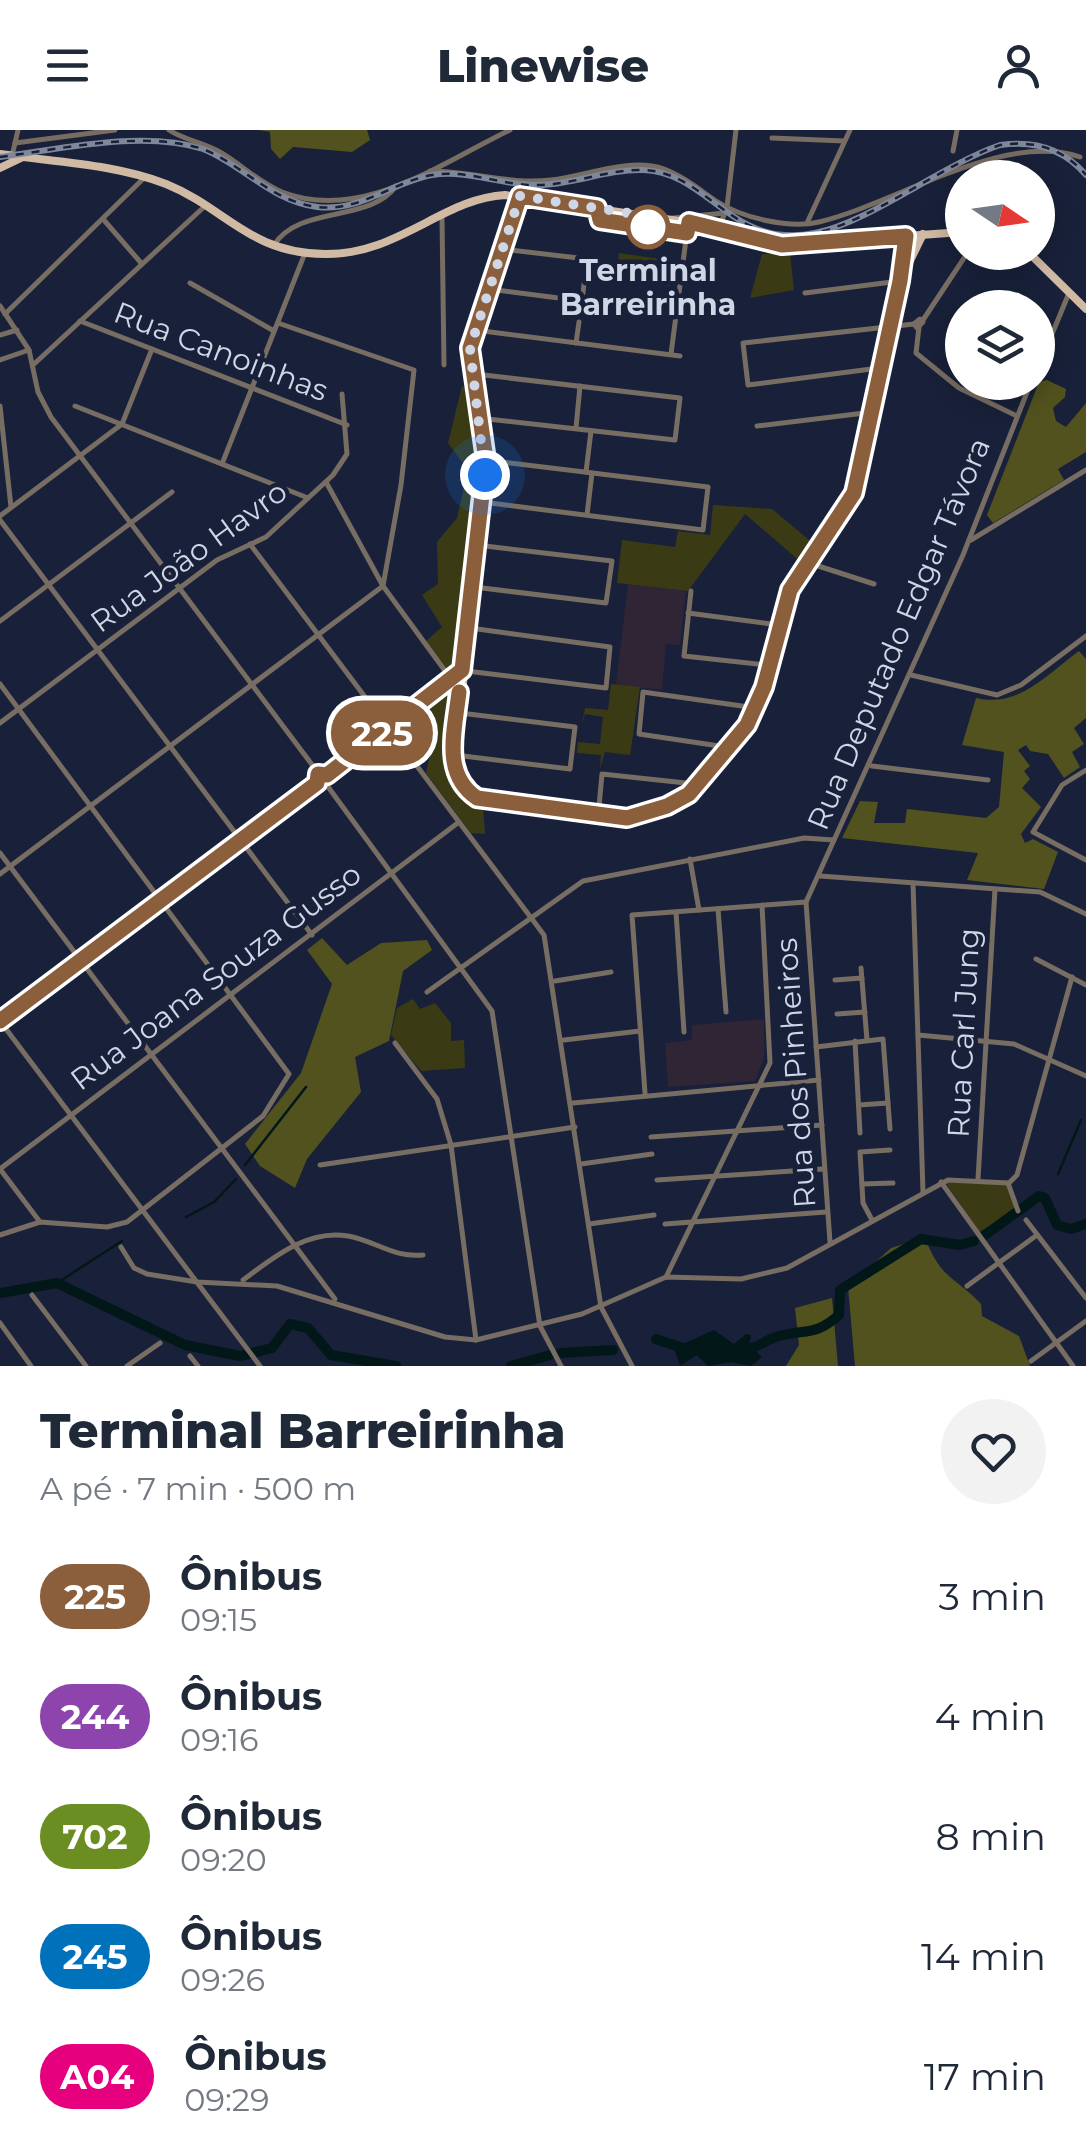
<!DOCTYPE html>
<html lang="pt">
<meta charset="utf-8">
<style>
:root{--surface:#fff;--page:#f2f2f3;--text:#1f2937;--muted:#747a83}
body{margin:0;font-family:Montserrat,sans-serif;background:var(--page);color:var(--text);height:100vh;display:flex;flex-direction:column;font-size:38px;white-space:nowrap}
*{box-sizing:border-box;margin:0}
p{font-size:32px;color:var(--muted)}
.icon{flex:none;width:55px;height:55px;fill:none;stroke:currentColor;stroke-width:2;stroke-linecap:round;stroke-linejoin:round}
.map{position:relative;height:1236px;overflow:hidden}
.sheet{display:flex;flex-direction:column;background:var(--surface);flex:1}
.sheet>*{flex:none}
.badge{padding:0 20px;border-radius:32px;font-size:35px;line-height:65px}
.needle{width:65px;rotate:103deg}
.buttons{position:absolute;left:945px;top:30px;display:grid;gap:20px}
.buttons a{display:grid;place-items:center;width:110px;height:110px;border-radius:50%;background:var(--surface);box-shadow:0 5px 25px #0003;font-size:50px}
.you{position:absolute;width:50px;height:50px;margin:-25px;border:8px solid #fff;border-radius:50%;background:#1a73e8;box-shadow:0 0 0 15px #1a73e833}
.map>.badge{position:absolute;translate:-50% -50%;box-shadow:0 0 0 5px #fff}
.round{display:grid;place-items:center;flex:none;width:105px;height:105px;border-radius:52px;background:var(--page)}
.headline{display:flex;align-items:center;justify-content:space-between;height:170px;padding:0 40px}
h1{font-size:48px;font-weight:800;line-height:75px}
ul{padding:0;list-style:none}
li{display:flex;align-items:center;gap:30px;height:120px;padding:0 40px}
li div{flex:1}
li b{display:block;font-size:38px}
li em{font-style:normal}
li .badge{min-width:110px;font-weight:700;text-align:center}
header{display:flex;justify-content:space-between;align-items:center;height:130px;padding:0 40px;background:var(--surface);font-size:45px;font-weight:800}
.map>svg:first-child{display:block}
</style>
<header><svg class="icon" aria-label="menu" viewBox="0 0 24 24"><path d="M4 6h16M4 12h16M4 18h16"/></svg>Linewise<svg class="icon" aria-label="person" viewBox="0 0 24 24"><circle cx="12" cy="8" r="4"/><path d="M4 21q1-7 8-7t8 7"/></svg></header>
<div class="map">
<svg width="1086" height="1236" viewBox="0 0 1086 1236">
<rect width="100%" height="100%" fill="#182139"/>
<g fill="#2f2534">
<polygon points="628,454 686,461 680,515 666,514 662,560 616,555"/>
<polygon points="764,889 764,928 755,951 668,957 665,913 692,910 692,895"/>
</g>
<g fill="#3a3b14">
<polygon points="619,123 674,131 670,156 616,149"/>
<polygon points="790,123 794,160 750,168 762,124"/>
<polygon points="462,256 471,259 482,340 459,538 451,545 426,511 442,497 422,465 438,454 437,412 457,388 468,340 448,313"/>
<polygon points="713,375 772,379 814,414 802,433 745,384 688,461 617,453 622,410 675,417 678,401 710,405"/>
<path d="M 457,551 C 453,592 433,653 483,674 L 485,704 L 471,703 L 426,643 L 433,612 L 430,572 Z"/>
<polygon points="611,554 640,557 630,625 605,622 600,639 601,625 577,623 578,612 600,614 603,587 585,584 582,594 585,578 608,580"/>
<polygon points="413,869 420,879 435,873 451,893 451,911 464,910 465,938 421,941 391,905 397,878"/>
<polygon points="958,1051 1007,1055 1016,1082 979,1102 946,1053"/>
</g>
<g fill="#51521d">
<polygon points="259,0 367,0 370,10 352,22 293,17 280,29 271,19 270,2"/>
<polygon points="1047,250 1066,259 1065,267 1053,278 1056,291 1066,297 1086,273 1086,322 1058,339 1064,350 993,393 987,385 1039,252"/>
<path d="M 1079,521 L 1086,529 L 1086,588 L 1074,598 L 1084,614 L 1072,622 L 1080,637 L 1064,648 L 1048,624 L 1030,621 L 1026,615 L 1018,620 L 1030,636 L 1024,641 L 1030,649 L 1022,658 L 1041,677 L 1021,704 L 1025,713 L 1033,709 L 1058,722 L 1044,759 L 967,750 L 978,723 L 842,708 L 860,671 L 878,672 L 874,693 L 905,693 L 907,679 L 986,688 L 999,677 L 1004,622 L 962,615 L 976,568 C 1019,578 1046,545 1079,521 Z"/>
<polygon points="322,808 347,835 381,813 427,810 432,820 403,841 389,911 355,927 361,962 307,1029 295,1058 260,1036 245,1014 301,943 332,854 307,820"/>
<path d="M 925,1108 C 942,1151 955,1146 981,1174 L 982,1186 L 1019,1206 L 1030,1236 L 855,1236 L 848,1157 L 891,1118 Z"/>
<polygon points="832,1168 838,1236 786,1236 799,1215 795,1178"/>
</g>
<polygon fill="#011718" points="714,1200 734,1214 746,1204 751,1205 749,1215 762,1227 751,1236 731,1232 708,1236 697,1225 680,1236 674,1218"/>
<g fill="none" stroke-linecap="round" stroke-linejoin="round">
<g stroke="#011718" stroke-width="2.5">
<polyline points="245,1035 306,957"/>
<polyline points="1058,1044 1081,990"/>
<polyline points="1045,1068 1047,1066"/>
<polyline points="186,1087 214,1072 236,1049"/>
<polyline points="57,1153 122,1111"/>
</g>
<g stroke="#011718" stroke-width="10">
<polyline points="985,1105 1039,1066 1045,1068 1057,1095 1071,1099 1086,1094"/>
<polyline points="0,1163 57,1153 185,1215 240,1226 272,1218 290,1194 308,1198 331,1225 396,1236"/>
<polyline points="656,1209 683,1218"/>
<path d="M 740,1219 C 757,1220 764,1210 779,1206 C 807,1199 815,1206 839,1185 L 840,1160 L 921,1109 L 960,1115 L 974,1111"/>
<polyline points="560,1223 613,1220"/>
<polyline points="511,1236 550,1225"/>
</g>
<g stroke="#786d63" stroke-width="5">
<path d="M 169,0 C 184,10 202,12 218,21 C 240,33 258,52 282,62 C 361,93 441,33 510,0"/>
<polyline points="772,8 844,11"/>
<polyline points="15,13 115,0"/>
<polyline points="953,21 957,0"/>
<polyline points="12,26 18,0"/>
<path d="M 430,41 C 470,41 511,55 551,50 C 587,46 629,27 664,39 C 683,46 700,60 716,71 C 742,88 789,99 819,92 C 898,73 1004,0 1080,27"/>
<polyline points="442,88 444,235"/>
<polyline points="673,88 725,83"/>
<polyline points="103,89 142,134"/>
<polyline points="807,93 850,0"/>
<polyline points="719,98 727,77 736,0"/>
<path d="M 274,115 C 299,75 370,93 396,56"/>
<polyline points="190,153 274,201"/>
<polyline points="488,159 582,171 587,129 502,119"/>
<polyline points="805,163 900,151"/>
<polyline points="0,176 29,220 38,262 51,287 319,644"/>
<polyline points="5,184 145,47"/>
<polygon points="920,189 923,192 917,198 914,194"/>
<polyline points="923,190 968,122"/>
<polyline points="80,191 347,295"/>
<polyline points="919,197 916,223 959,258 1017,286"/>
<polyline points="475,200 680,226"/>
<polyline points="0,205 17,200"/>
<polyline points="576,213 579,192"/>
<polyline points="671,224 688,94"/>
<polyline points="0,230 29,220"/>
<polyline points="33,235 205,76"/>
<polyline points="879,238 748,255 743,213 914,194"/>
<polyline points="1038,238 1069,163"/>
<polyline points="475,244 680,268 675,310 479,288"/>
<polyline points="0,276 11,377"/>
<polyline points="75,276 308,368"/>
<polyline points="757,296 873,282"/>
<polyline points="576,298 580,256"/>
<polyline points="222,334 305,123"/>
<polyline points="586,342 591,301"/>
<polyline points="326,352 383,456 451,549"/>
<polyline points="482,372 703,400 708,357 486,330"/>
<polyline points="587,385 592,343"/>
<polyline points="0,386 122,294 152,219"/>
<polyline points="0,390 312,805"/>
<polyline points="971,410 1086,340"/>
<polyline points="250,414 544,805 601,1177 632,1236"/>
<polyline points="809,433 874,454"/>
<polyline points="474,457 606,473 612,431 477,415"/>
<polyline points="691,461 684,526 767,535"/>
<polyline points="688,483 779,495"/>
<polyline points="0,491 172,362"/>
<polyline points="466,541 606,558 610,517 470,498"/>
<polyline points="911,545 997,565 1021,555 1086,506"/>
<polyline points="0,554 289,944 263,986 127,1092 107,1097 40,1092 0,1105"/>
<polyline points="0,593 217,430 266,407 333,345 347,324 342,264"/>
<polyline points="726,617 639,604 643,562 756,578"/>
<polyline points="455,625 570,639 575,597 460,583"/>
<polyline points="872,636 988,650"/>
<polyline points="1086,640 1062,655 1033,702 1086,730"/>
<polyline points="326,654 492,881 540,1196 561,1236"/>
<polyline points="598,687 602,644 695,654"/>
<polyline points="0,723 335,1169"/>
<polyline points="690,729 699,780"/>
<polyline points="0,744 383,456 401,355 414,240 278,193"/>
<polyline points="820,746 1040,762 1086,784"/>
<polyline points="913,753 923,1062"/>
<polyline points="806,772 963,425 1031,252"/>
<polyline points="806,772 830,1112"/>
<polyline points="718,779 726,882"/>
<polyline points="676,782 684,902"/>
<polyline points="1036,829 1086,855"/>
<polyline points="861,838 867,910"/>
<polyline points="835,850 862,848"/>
<polyline points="555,851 611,842"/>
<polyline points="427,862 583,751 804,708 834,710"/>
<polyline points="837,884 865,882"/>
<polyline points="0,891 260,1236"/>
<polyline points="918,905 1014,914 1086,946"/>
<polyline points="564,910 640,901"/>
<polyline points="855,911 860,1003"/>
<polyline points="395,913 437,969 451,1015 476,1210"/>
<polyline points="816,917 883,909 890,999"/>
<polyline points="645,963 632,785 806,772"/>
<polyline points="573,973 819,950"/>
<polyline points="859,975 888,973"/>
<polyline points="651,1007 822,995"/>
<polyline points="581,1034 652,1024"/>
<polyline points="320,1035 575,997"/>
<polyline points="0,1039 459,692"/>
<polyline points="0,1039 40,1092"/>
<polyline points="978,1049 995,759"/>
<polyline points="657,1050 823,1039"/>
<polyline points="941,1052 1073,1236"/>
<polyline points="1008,1053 1018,1081"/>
<polyline points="1009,1053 1017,1045 1072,847"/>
<polyline points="862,1054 893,1053"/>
<polyline points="872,1090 863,1073 860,1022 890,1020"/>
<polyline points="1026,1090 1086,1168"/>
<polyline points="589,1094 654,1085"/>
<polyline points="665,1094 826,1082"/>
<polyline points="121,1117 134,1138 147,1144 197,1152 277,1156 445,1207 476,1210 582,1184 666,1147 741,1149 787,1138 948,1050 1008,1053"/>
<polyline points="666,1147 770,933 762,775"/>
<path d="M 243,1150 C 273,1128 307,1099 348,1106 C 376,1111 393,1128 423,1125"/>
<polyline points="967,1156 1037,1105"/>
<polyline points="32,1165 86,1236"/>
<polyline points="0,1193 31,1236"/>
<polyline points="190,1226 198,1236"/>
<polyline points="1031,1231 1086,1191"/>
<polyline points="127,1236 160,1213"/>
</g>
<g stroke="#d1baa4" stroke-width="8">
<path d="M 0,24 C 54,32 115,34 166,54 C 226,78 250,124 325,124 C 398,125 444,68 505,65 L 699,94 L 782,115 L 962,102"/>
<polyline points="0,38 23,27"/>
<polyline points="520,66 470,218 486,337 454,637 463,657 482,670 616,689 675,673 702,651 754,583 791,460 852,369 900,151 906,105"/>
<polyline points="1028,122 1086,179"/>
<polyline points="904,143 923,104"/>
<circle cx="322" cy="649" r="6"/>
<polyline points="327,645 462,541"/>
<polyline points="0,891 317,653"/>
</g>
<defs>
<path id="rail" d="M 0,27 C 62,19 142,0 203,19 C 243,35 271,71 317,77 C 361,82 392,52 432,45 C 467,39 503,56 538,55 C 573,55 607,39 643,40 C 709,42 731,120 815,103 C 870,92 942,35 1000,15 C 1034,10 1063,18 1086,45"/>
</defs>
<use href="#rail" stroke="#7f879a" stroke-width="6"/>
<use href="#rail" stroke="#182139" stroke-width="2.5" stroke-dasharray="8" stroke-linecap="butt"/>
</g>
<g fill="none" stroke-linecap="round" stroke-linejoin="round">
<defs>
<path id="line" d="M 0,891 L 317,653 L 318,644 L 327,645 L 462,540 L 486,330 L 470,218 L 520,66 L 597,78 L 600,90 L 687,103 L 689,92 L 782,115 L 906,106 L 900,151 L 854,363 L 790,460 L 764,557 L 747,595 L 689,664 L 667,676 L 627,688 L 477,668 C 441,644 455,599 459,562"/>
</defs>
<use href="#line" stroke="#fff" stroke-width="22"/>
<use href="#line" stroke="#8b5e3c" stroke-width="15"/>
<polyline stroke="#cfd6e6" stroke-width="10" stroke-dasharray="0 18" points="485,345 470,218 520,66 634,84 648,97"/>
</g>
<circle fill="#fff" stroke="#8b5e3c" stroke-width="5" cx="648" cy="97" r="20"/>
<g text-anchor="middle" stroke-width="9" stroke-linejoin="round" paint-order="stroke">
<g font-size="30" font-weight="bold" fill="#cfd6e6" stroke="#182139">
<text x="648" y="151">Terminal<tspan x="648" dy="34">Barreirinha</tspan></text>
</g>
<g font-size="30" fill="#cfd6e6" stroke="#182139">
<text transform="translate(221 222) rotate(21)" y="10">Rua Canoinhas</text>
<text transform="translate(189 427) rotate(-36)" y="10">Rua João Havro</text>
<text transform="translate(899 504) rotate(-67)" y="10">Rua Deputado Edgar Távora</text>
<text transform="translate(216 847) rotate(-37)" y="10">Rua Joana Souza Gusso</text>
<text transform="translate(964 903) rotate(-87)" y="10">Rua Carl Jung</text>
<text transform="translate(796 943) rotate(-94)" y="10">Rua dos Pinheiros</text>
</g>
</g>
</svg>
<div class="buttons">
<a><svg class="needle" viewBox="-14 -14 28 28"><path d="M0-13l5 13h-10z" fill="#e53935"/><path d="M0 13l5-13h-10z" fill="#747a83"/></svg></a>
<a><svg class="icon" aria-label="layers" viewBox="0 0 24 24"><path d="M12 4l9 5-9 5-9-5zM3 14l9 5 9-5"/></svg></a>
</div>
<div class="you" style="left:485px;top:345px"></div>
<b class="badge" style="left:382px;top:603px;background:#8b5e3c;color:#fff">225</b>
</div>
<section class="sheet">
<div class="headline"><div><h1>Terminal Barreirinha</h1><p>A pé · 7 min · 500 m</p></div><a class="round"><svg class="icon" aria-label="heart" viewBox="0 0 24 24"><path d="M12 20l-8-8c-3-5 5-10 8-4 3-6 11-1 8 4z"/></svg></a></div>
<ul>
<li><span class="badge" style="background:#8b5e3c;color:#fff">225</span><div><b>Ônibus</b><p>09:15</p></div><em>3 min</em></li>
<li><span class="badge" style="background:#8e44ad;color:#fff">244</span><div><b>Ônibus</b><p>09:16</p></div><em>4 min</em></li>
<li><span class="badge" style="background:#6b8e23;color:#fff">702</span><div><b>Ônibus</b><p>09:20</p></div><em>8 min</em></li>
<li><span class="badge" style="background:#0072bc;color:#fff">245</span><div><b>Ônibus</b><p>09:26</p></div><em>14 min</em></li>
<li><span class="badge" style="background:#e6007e;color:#fff">A04</span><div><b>Ônibus</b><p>09:29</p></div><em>17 min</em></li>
</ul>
</section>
